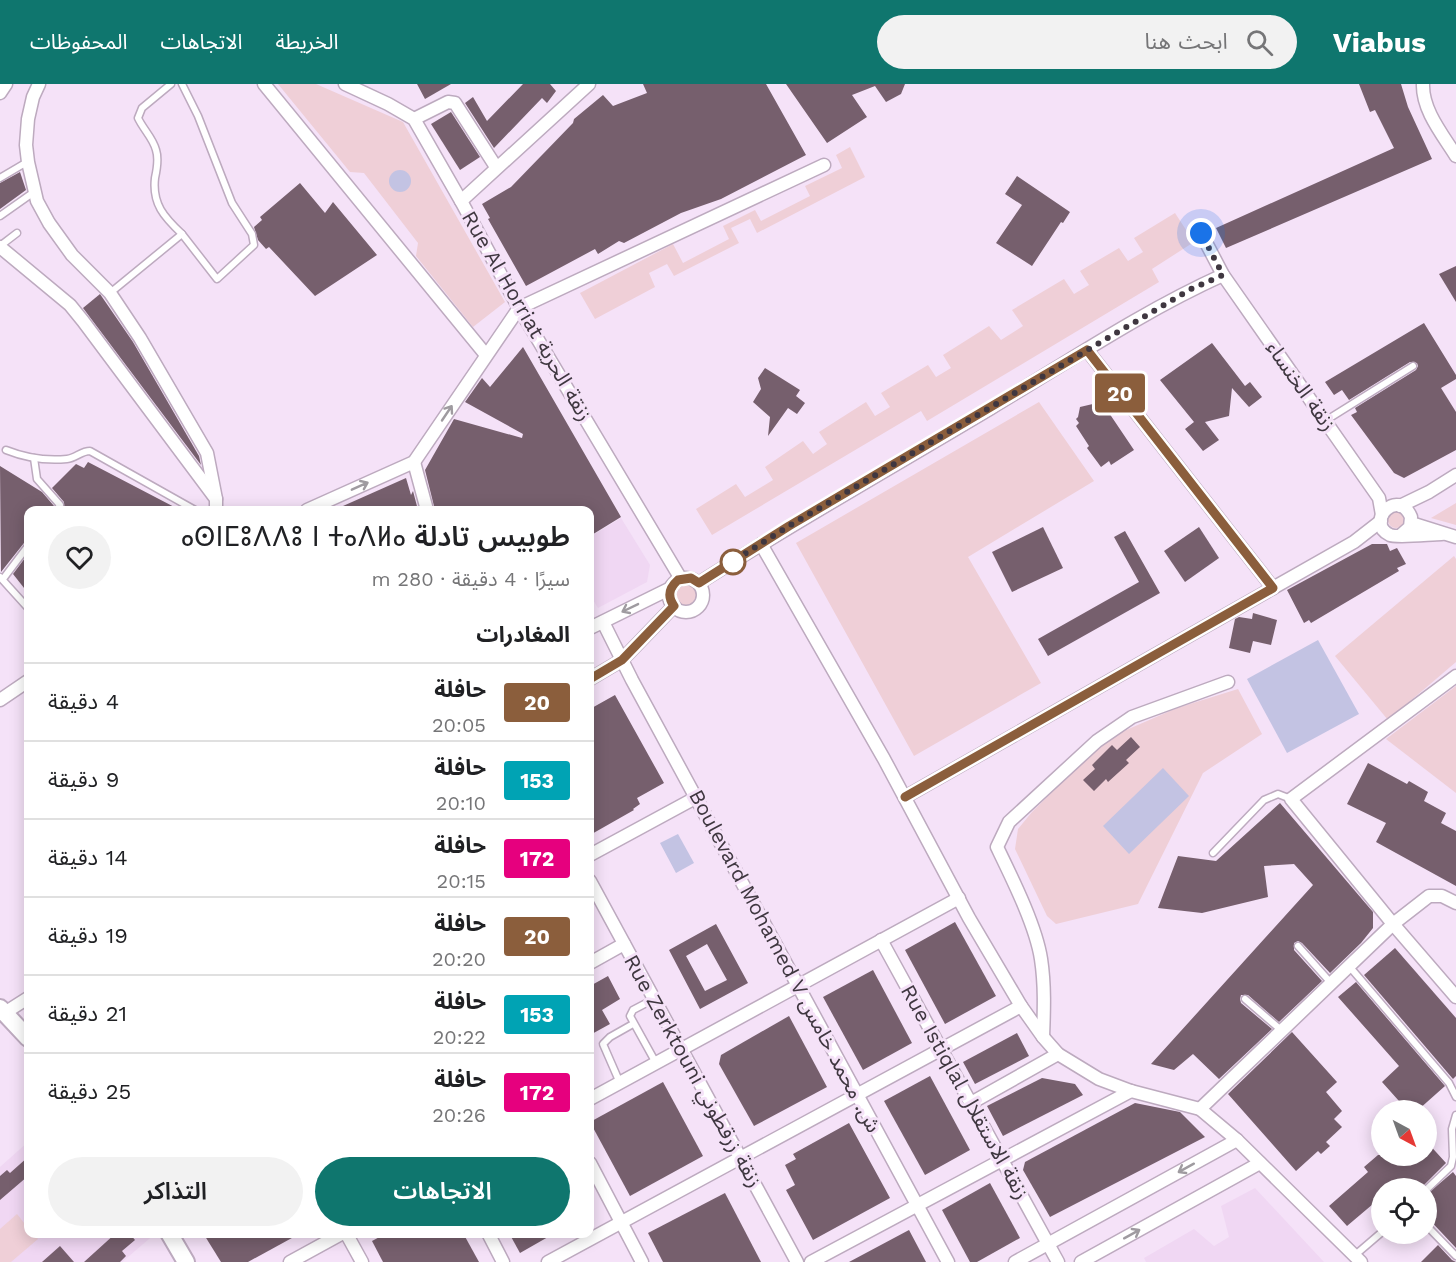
<!DOCTYPE html>
<html lang="ar">
<meta charset="utf-8">
<style>
:root{--surface:#fff;--page:#f2f2f2;--text:#202124;--muted:#757577;--line:#e0e0e0;--accent:#0f766e}
body{margin:0;font-family:"Work Sans","Noto Sans Arabic","Noto Sans Tifinagh",sans-serif;background:var(--page);color:var(--text);direction:rtl;height:100vh;display:flex;flex-direction:column;font-size:22px;white-space:nowrap}
*{box-sizing:border-box;margin:0}
p{font-size:20px;color:var(--muted)}
.icon{flex:none;width:33px;height:33px;fill:none;stroke:currentColor;stroke-width:2;stroke-linecap:round;stroke-linejoin:round}
.map{position:relative;flex:1;overflow:hidden;direction:ltr}
.panel{position:absolute;left:24px;top:422px;width:570px;height:732px;display:flex;flex-direction:column;background:var(--surface);border-radius:12px;box-shadow:0 3px 15px #0003;direction:rtl}
.panel>*{flex:none}
.badge{padding:0 12px;border-radius:4px;font-size:21px;line-height:39px}
.needle{width:39px;rotate:139deg}
.controls{position:absolute;left:1371px;top:1016px;display:grid;gap:12px}
.controls a{display:grid;place-items:center;width:66px;height:66px;border-radius:50%;background:var(--surface);box-shadow:0 3px 15px #0003;font-size:30px}
.you{position:absolute;width:30px;height:30px;margin:-15px;border:4px solid #fff;border-radius:50%;background:#1a73e8;box-shadow:0 0 0 9px #1a73e833}
.map>.badge{position:absolute;translate:-50% -50%;box-shadow:0 0 0 3px #fff}
h2{padding:0 24px;font-size:22px;line-height:54px}
.round{display:grid;place-items:center;flex:none;width:63px;height:63px;border-radius:32px;background:var(--page)}
.head{display:flex;align-items:center;justify-content:space-between;height:102px;padding:0 24px}
h1{font-size:28px;font-weight:600;line-height:45px}
.primary-button{display:flex;gap:12px;margin-top:auto;padding:12px 24px}
.primary-button a{flex:1;height:69px;border-radius:36px;background:var(--accent);color:#fff;font-size:24px;font-weight:600;line-height:69px;text-align:center}
.primary-button a+a{background:var(--page);color:var(--text)}
ul{padding:0;list-style:none}
li{display:flex;align-items:center;gap:18px;height:78px;padding:0 24px;border-top:2px solid var(--line)}
li div{flex:1}
li b{display:block;font-size:22px}
li em{font-style:normal}
li .badge{min-width:66px;font-weight:700;text-align:center}
header{display:flex;align-items:center;gap:36px;box-sizing:border-box;height:84px;padding:0 30px;background:var(--accent);color:#fff}
header strong{font-size:28px}
nav{display:flex;gap:33px;margin-inline-start:auto;font-size:21px}
.search{width:420px;height:54px;background:var(--page);display:flex;align-items:center;gap:15px;box-sizing:border-box;padding:0 21px;border-radius:33px;color:var(--muted);font-size:22px}
.map>svg:first-child{display:block}
</style>
<header>
<strong>Viabus</strong>
<div class="search"><svg class="icon" aria-label="search" viewBox="0 0 24 24"><circle cx="10" cy="10" r="6"/><path d="M15 15l6 6"/></svg>ابحث هنا</div>
<nav><a>الخريطة</a><a>الاتجاهات</a><a>المحفوظات</a></nav>
</header>
<div class="map">
<svg width="1456" height="1178" viewBox="0 0 1456 1178">
<rect width="100%" height="100%" fill="#f5e2f8"/>
<g fill="#f0d7f3">
<polygon points="621,434 650,481 647,498 598,524 590,511 590,453"/>
<polygon points="28,1058 28,1149 156,1149 122,1178 0,1178 0,1083"/>
<polygon points="1255,1104 1324,1178 1146,1178 1144,1174 1194,1145 1214,1162 1229,1153 1221,1122"/>
</g>
<g fill="#efcfd7">
<polygon points="278,0 316,0 403,38 505,218 473,243 416,172 418,159 364,89 350,88"/>
<polygon points="850,63 865,93 757,149 750,135 731,144 739,159 674,192 667,180 649,189 655,203 595,235 580,209 673,160 683,179 729,155 723,142 755,126 761,137 810,112 805,102 842,84 836,71"/>
<polygon points="1175,129 1194,158 1152,185 1159,198 927,337 921,327 712,451 696,425 736,400 745,413 773,396 765,383 803,357 813,370 827,360 819,348 866,318 875,332 890,323 881,309 928,281 936,293 951,284 943,271 989,242 1001,256 1023,242 1012,226 1064,195 1074,210 1089,201 1080,187 1119,164 1128,177 1143,168 1134,154"/>
<polygon points="1039,318 1094,397 968,473 1041,599 914,672 796,459"/>
<polygon points="1456,419 1456,441 1431,434"/>
<circle cx="1396" cy="436" r="8"/>
<polygon points="1454,472 1456,475 1456,578 1388,636 1335,572"/>
<circle cx="686" cy="511" r="11"/>
<polygon points="1456,602 1456,709 1386,655"/>
<polygon points="1238,605 1262,650 1203,689 1138,820 1056,840 1047,832 1015,765 1018,745 1032,728 1081,679 1117,650 1177,624"/>
<polygon points="17,1130 28,1144 28,1149 33,1149 38,1155 11,1178 0,1178 0,1145"/>
</g>
<g fill="#c3c3e3">
<circle cx="400" cy="97" r="11"/>
<polygon points="1318,556 1359,630 1287,669 1247,595"/>
<polygon points="1163,684 1189,712 1129,770 1103,742"/>
<polygon points="678,750 694,779 676,789 660,759"/>
</g>
<g fill="#765f6d" fill-rule="evenodd">
<polygon points="417,0 451,0 425,15"/>
<polygon points="523,0 550,0 556,7 547,19 542,14 494,64 465,19 473,13 487,37"/>
<polygon points="643,0 766,0 806,71 721,115 681,129 624,159 619,157 598,170 595,165 526,202 488,135 490,134 482,120 511,103 573,39 574,35 603,11 613,22 647,9"/>
<polygon points="786,0 905,0 901,10 886,18 875,2 852,11 867,33 827,59"/>
<polygon points="1359,0 1401,0 1408,23 1432,75 1226,164 1216,144 1394,64 1375,26 1370,28"/>
<polygon points="451,28 480,73 460,86 431,40"/>
<polygon points="20,88 26,106 0,125 0,99"/>
<polygon points="1017,92 1070,128 1063,139 1061,138 1032,182 996,159 1022,121 1005,110"/>
<polygon points="300,99 325,129 333,118 377,171 315,212 269,163 266,165 258,156 254,143 262,136 260,133"/>
<polygon points="1456,182 1456,218 1439,190"/>
<polygon points="100,210 133,258 199,372 201,381 83,224"/>
<polygon points="1424,239 1456,291 1456,295 1441,304 1456,328 1456,366 1404,394 1394,389 1351,331 1357,328 1355,324 1416,286 1418,282 1417,279 1410,278 1349,316 1342,306 1334,311 1325,298"/>
<polygon points="1212,259 1245,302 1250,298 1262,313 1249,323 1232,304 1229,332 1205,338 1219,356 1203,367 1185,345 1194,338 1160,296"/>
<polygon points="523,263 621,433 590,452 590,426 435,426 425,386 454,335 522,354 523,350 465,318 482,294 490,303"/>
<polygon points="765,284 800,306 796,312 805,319 797,330 788,324 768,352 770,333 753,318 761,305 758,294"/>
<polygon points="1097,319 1100,323 1103,320 1134,366 1111,381 1109,377 1101,383 1087,364 1089,362 1076,342 1079,339 1076,335 1078,333 1080,323"/>
<polygon points="88,378 180,426 63,426 64,418 52,404 76,380 84,384"/>
<polygon points="0,382 42,408 54,422 52,426 28,426 28,457 24,459 1,488"/>
<polygon points="406,394 411,411 413,407 418,426 334,426"/>
<polygon points="1043,443 1063,484 1012,508 992,468"/>
<polygon points="1199,443 1219,474 1185,498 1164,467"/>
<polygon points="1125,447 1160,509 1048,572 1038,555 1139,498 1114,453"/>
<polygon points="1372,460 1387,460 1390,467 1397,464 1406,480 1397,484 1399,487 1311,539 1309,536 1304,539 1287,506"/>
<polygon points="28,470 28,509 13,490"/>
<polygon points="1253,529 1277,536 1271,561 1253,557 1250,569 1229,564 1235,535 1239,533 1252,535"/>
<polygon points="615,611 664,699 637,714 640,720 633,725 634,726 590,751 590,625"/>
<polygon points="1131,653 1140,663 1126,676 1129,679 1108,698 1106,695 1094,707 1083,696 1095,685 1092,681 1112,661 1117,666"/>
<polygon points="1368,679 1407,700 1409,697 1428,708 1424,717 1446,729 1441,739 1456,747 1456,802 1376,758 1386,739 1347,720"/>
<polygon points="1280,719 1373,828 1373,844 1361,859 1330,889 1302,859 1298,857 1294,859 1294,866 1322,897 1279,938 1248,911 1241,911 1240,915 1241,919 1272,945 1219,995 1193,970 1174,986 1151,980 1313,801 1294,780 1264,782 1268,813 1202,829 1158,824 1178,772 1216,777"/>
<polygon points="955,838 996,912 945,940 905,866"/>
<path d="M 716,840 L 748,899 L 700,925 L 669,866 ZM 707,860 L 727,896 L 705,907 L 686,872 Z"/>
<polygon points="1395,864 1456,934 1456,992 1453,995 1364,891"/>
<polygon points="873,886 912,959 863,986 823,913"/>
<polygon points="608,892 620,915 602,926 610,940 590,951 590,902"/>
<polygon points="1356,898 1445,1002 1418,1026 1407,1026 1382,998 1399,982 1338,913"/>
<polygon points="789,932 827,1003 754,1042 719,980 721,971"/>
<polygon points="1292,948 1337,998 1326,1008 1342,1027 1334,1035 1342,1043 1326,1058 1330,1062 1321,1070 1318,1067 1296,1087 1228,1010"/>
<polygon points="1017,949 1029,972 975,1000 963,978"/>
<polygon points="930,992 970,1066 925,1091 884,1017"/>
<polygon points="1042,994 1075,1000 1083,1011 1003,1052 987,1022"/>
<polygon points="663,998 703,1072 630,1112 590,1038"/>
<polygon points="1135,1019 1180,1028 1205,1053 1050,1133 1023,1086 1025,1078"/>
<polygon points="849,1039 890,1114 813,1156 786,1106 795,1101 785,1081 796,1075 793,1070"/>
<polygon points="1426,1057 1446,1079 1421,1104 1382,1104 1382,1130 1373,1120 1347,1142 1329,1122 1368,1088 1364,1083 1378,1071 1426,1071"/>
<polygon points="28,1073 28,1092 0,1116 0,1092 7,1086 10,1089"/>
<polygon points="1453,1088 1456,1092 1456,1164 1426,1132 1426,1111"/>
<polygon points="990,1099 1020,1154 977,1178 970,1178 942,1126"/>
<polygon points="725,1109 761,1178 663,1178 648,1149"/>
<polygon points="909,1146 926,1178 849,1178"/>
<polygon points="116,1149 129,1149 135,1156 122,1167 126,1172 120,1178 84,1178"/>
<polygon points="203,1149 301,1149 248,1178 221,1178"/>
<polygon points="387,1149 463,1149 479,1178 383,1178 372,1157"/>
<polygon points="509,1149 555,1149 520,1169"/>
<polygon points="1438,1161 1452,1176 1456,1178 1421,1178"/>
<polygon points="60,1162 74,1178 42,1178"/>
</g>
<g fill="none" stroke-linecap="round" stroke-linejoin="round">
<defs>
<g id="lane">
<path d="M 171,0 L 142,24 L 138,34 C 143,45 153,54 156,66 C 159,75 157,85 155,94 C 152,120 164,133 182,150"/>
<polyline points="0,94 27,78"/>
<polyline points="0,132 34,108"/>
<polyline points="0,162 17,149"/>
<polyline points="110,209 182,150 217,195 254,161 252,150 232,119 198,32 182,0"/>
<polyline points="1325,337 1413,282"/>
<path d="M 6,366 C 26,374 46,377 67,375 C 76,374 81,367 90,367 L 195,426"/>
<polyline points="34,374 37,395 60,421 57,426"/>
<polyline points="0,493 28,524"/>
<polyline points="3,495 28,462"/>
<polyline points="1213,769 1264,716 1278,710 1291,715"/>
<polyline points="1298,862 1331,899"/>
<polyline points="1349,882 1449,999 1456,1013"/>
<polyline points="654,915 633,926 630,932 656,979"/>
<polyline points="1245,915 1281,946"/>
<polyline points="620,999 603,960 610,953 633,940"/>
<polyline points="1426,1106 1451,1082 1453,1073 1452,1045 1456,1031"/>
<polyline points="1426,1141 1456,1172"/>
<polyline points="1354,1172 1382,1148"/>
</g>
<g id="street">
<polyline points="39,0 33,13 28,35 26,61 28,78 37,117 49,139 72,171 110,209 140,254 207,369 216,415"/>
<polyline points="264,0 486,271"/>
<polyline points="345,0 388,20 414,35 461,117 519,224 681,495"/>
<path d="M 1423,0 C 1422,26 1443,51 1456,72"/>
<polyline points="0,9 6,0"/>
<polyline points="414,35 448,18 455,19 496,83"/>
<polyline points="461,117 589,0"/>
<polyline points="1201,149 1223,191 1379,414 1382,431"/>
<polyline points="0,163 70,221 83,237 216,415 216,426"/>
<polyline points="1087,266 1273,504"/>
<polyline points="414,378 427,426"/>
<polyline points="1400,422 1429,408 1456,391"/>
<polyline points="307,426 414,378 519,224 824,81"/>
<polyline points="1411,439 1456,453"/>
<path d="M 1401,451 L 1410,443 L 1411,433 C 1398,402 1364,439 1390,451 C 1397,454 1432,450 1442,450"/>
<polyline points="761,460 884,675 969,834 1021,922 1043,953 1058,970 1099,995 1131,1007 1200,1025 1237,1056 1361,1178"/>
<circle cx="686" cy="511" r="17"/>
<path d="M 699,499 C 795,438 894,382 991,324 C 1066,279 1143,227 1223,191"/>
<polyline points="603,538 632,596 948,1178"/>
<polyline points="590,544 671,504"/>
<polyline points="1456,592 1291,715 1393,840 1456,913"/>
<polyline points="590,595 622,576 674,522"/>
<polyline points="0,616 28,597"/>
<polyline points="905,713 1354,458 1381,437"/>
<polyline points="590,771 697,713"/>
<polyline points="590,797 797,1178"/>
<polyline points="881,856 1058,1178"/>
<polyline points="590,879 624,860"/>
<polyline points="6,928 28,914"/>
<path d="M 1043,953 C 1044,927 1045,901 1041,875 C 1036,842 1012,794 997,763 L 1009,738 L 1097,657 L 1132,633 L 1228,598"/>
<polyline points="590,1015 959,814"/>
<polyline points="971,1019 1058,970"/>
<polyline points="1200,1025 1393,840 1429,812 1442,812 1456,819"/>
<polyline points="590,1079 642,1178"/>
<polyline points="346,1149 362,1178"/>
<polyline points="488,1149 503,1178"/>
<polyline points="290,1178 343,1149"/>
<polyline points="548,1178 1021,922"/>
<polyline points="811,1178 1131,1007"/>
<polyline points="1015,1178 1237,1056"/>
<polyline points="1081,1178 1260,1079"/>
</g>
<g id="secondary">
<polyline points="0,924 28,954"/>
<polyline points="169,1149 186,1178"/>
</g>
</defs>
<use href="#lane" stroke="#bdaabf" stroke-width="9"/>
<use href="#street" stroke="#bdaabf" stroke-width="15"/>
<use href="#secondary" stroke="#bdaabf" stroke-width="20"/>
<use href="#lane" stroke="#fff" stroke-width="6"/>
<use href="#street" stroke="#fff" stroke-width="12"/>
<use href="#secondary" stroke="#fff" stroke-width="16"/>
</g>
<defs><path id="oneway-shaft" d="M-6 0H5M1.5-3L5.5 0L1.5 3" fill="none" stroke-width="1.6" stroke-linecap="round" stroke-linejoin="round" transform="scale(1.5)"/></defs>
<g stroke="#9f9ba0">
<use href="#oneway-shaft" transform="translate(447 329) rotate(-56)"/>
<use href="#oneway-shaft" transform="translate(360 402) rotate(-24)"/>
<use href="#oneway-shaft" transform="translate(630 524) rotate(154)"/>
<use href="#oneway-shaft" transform="translate(1186 1084) rotate(151)"/>
<use href="#oneway-shaft" transform="translate(1132 1150) rotate(-29)"/>
</g>
<g fill="none" stroke-linecap="round" stroke-linejoin="round">
<defs>
<path id="line" d="M 590,595 L 622,576 L 674,522 C 667,512 669,504 678,496 L 691,494 L 699,499 L 789,442 L 1087,266 L 1273,504 L 905,713"/>
</defs>
<use href="#line" stroke="#fff" stroke-width="14"/>
<use href="#line" stroke="#8b5e3c" stroke-width="9"/>
<polyline stroke="#3f3740" stroke-width="6" stroke-dasharray="0 10.8" points="733,478 730,479 789,442 1191,205 1223,191 1201,149"/>
</g>
<circle fill="#fff" stroke="#8b5e3c" stroke-width="3" cx="733" cy="478" r="12"/>
<g text-anchor="middle" stroke-width="6" stroke-linejoin="round" paint-order="stroke">
<g font-size="21" fill="#3f3740" stroke="#f5e2f8">
<text transform="translate(527 232) rotate(60)" y="7">Rue Al Horriat زنقة الحرية</text>
<text transform="translate(1301 302) rotate(55)" y="7">زنقة الخنساء</text>
<text transform="translate(785 877) rotate(62)" y="7">Boulevard Mohamed V ش. محمد خامس</text>
<text transform="translate(693 987) rotate(61)" y="7">Rue Zerktouni زنقة زرقطوني</text>
<text transform="translate(965 1008) rotate(61)" y="7">Rue Istiqlal زنقة الاستقلال</text>
</g>
</g>
</svg>
<div class="controls">
<a><svg class="needle" viewBox="-14 -14 28 28"><path d="M0-13l5 13h-10z" fill="#e53935"/><path d="M0 13l5-13h-10z" fill="#757577"/></svg></a>
<a><svg class="icon" aria-label="locate" viewBox="0 0 24 24"><circle cx="12" cy="12" r="6"/><path d="M12 2v4M12 18v4M2 12h4M18 12h4"/></svg></a>
</div>
<div class="you" style="left:1201px;top:149px"></div>
<b class="badge" style="left:1120px;top:309px;background:#8b5e3c;color:#fff">20</b>
<section class="panel">
<div class="head"><div><h1>طوبيس تادلة ⴰⵙⵏⵎⵓⴷⴷⵓ ⵏ ⵜⴰⴷⵍⴰ</h1><p>سيرًا · 4 دقيقة · 280 m</p></div><a class="round"><svg class="icon" aria-label="heart" viewBox="0 0 24 24"><path d="M12 20l-8-8c-3-5 5-10 8-4 3-6 11-1 8 4z"/></svg></a></div>
<h2>المغادرات</h2>
<ul>
<li><span class="badge" style="background:#8b5e3c;color:#fff">20</span><div><b>حافلة</b><p>20:05</p></div><em>4 دقيقة</em></li>
<li><span class="badge" style="background:#00a3b4;color:#fff">153</span><div><b>حافلة</b><p>20:10</p></div><em>9 دقيقة</em></li>
<li><span class="badge" style="background:#e6007e;color:#fff">172</span><div><b>حافلة</b><p>20:15</p></div><em>14 دقيقة</em></li>
<li><span class="badge" style="background:#8b5e3c;color:#fff">20</span><div><b>حافلة</b><p>20:20</p></div><em>19 دقيقة</em></li>
<li><span class="badge" style="background:#00a3b4;color:#fff">153</span><div><b>حافلة</b><p>20:22</p></div><em>21 دقيقة</em></li>
<li><span class="badge" style="background:#e6007e;color:#fff">172</span><div><b>حافلة</b><p>20:26</p></div><em>25 دقيقة</em></li>
</ul>
<div class="primary-button"><a>الاتجاهات</a><a>التذاكر</a></div>
</section>
</div>
